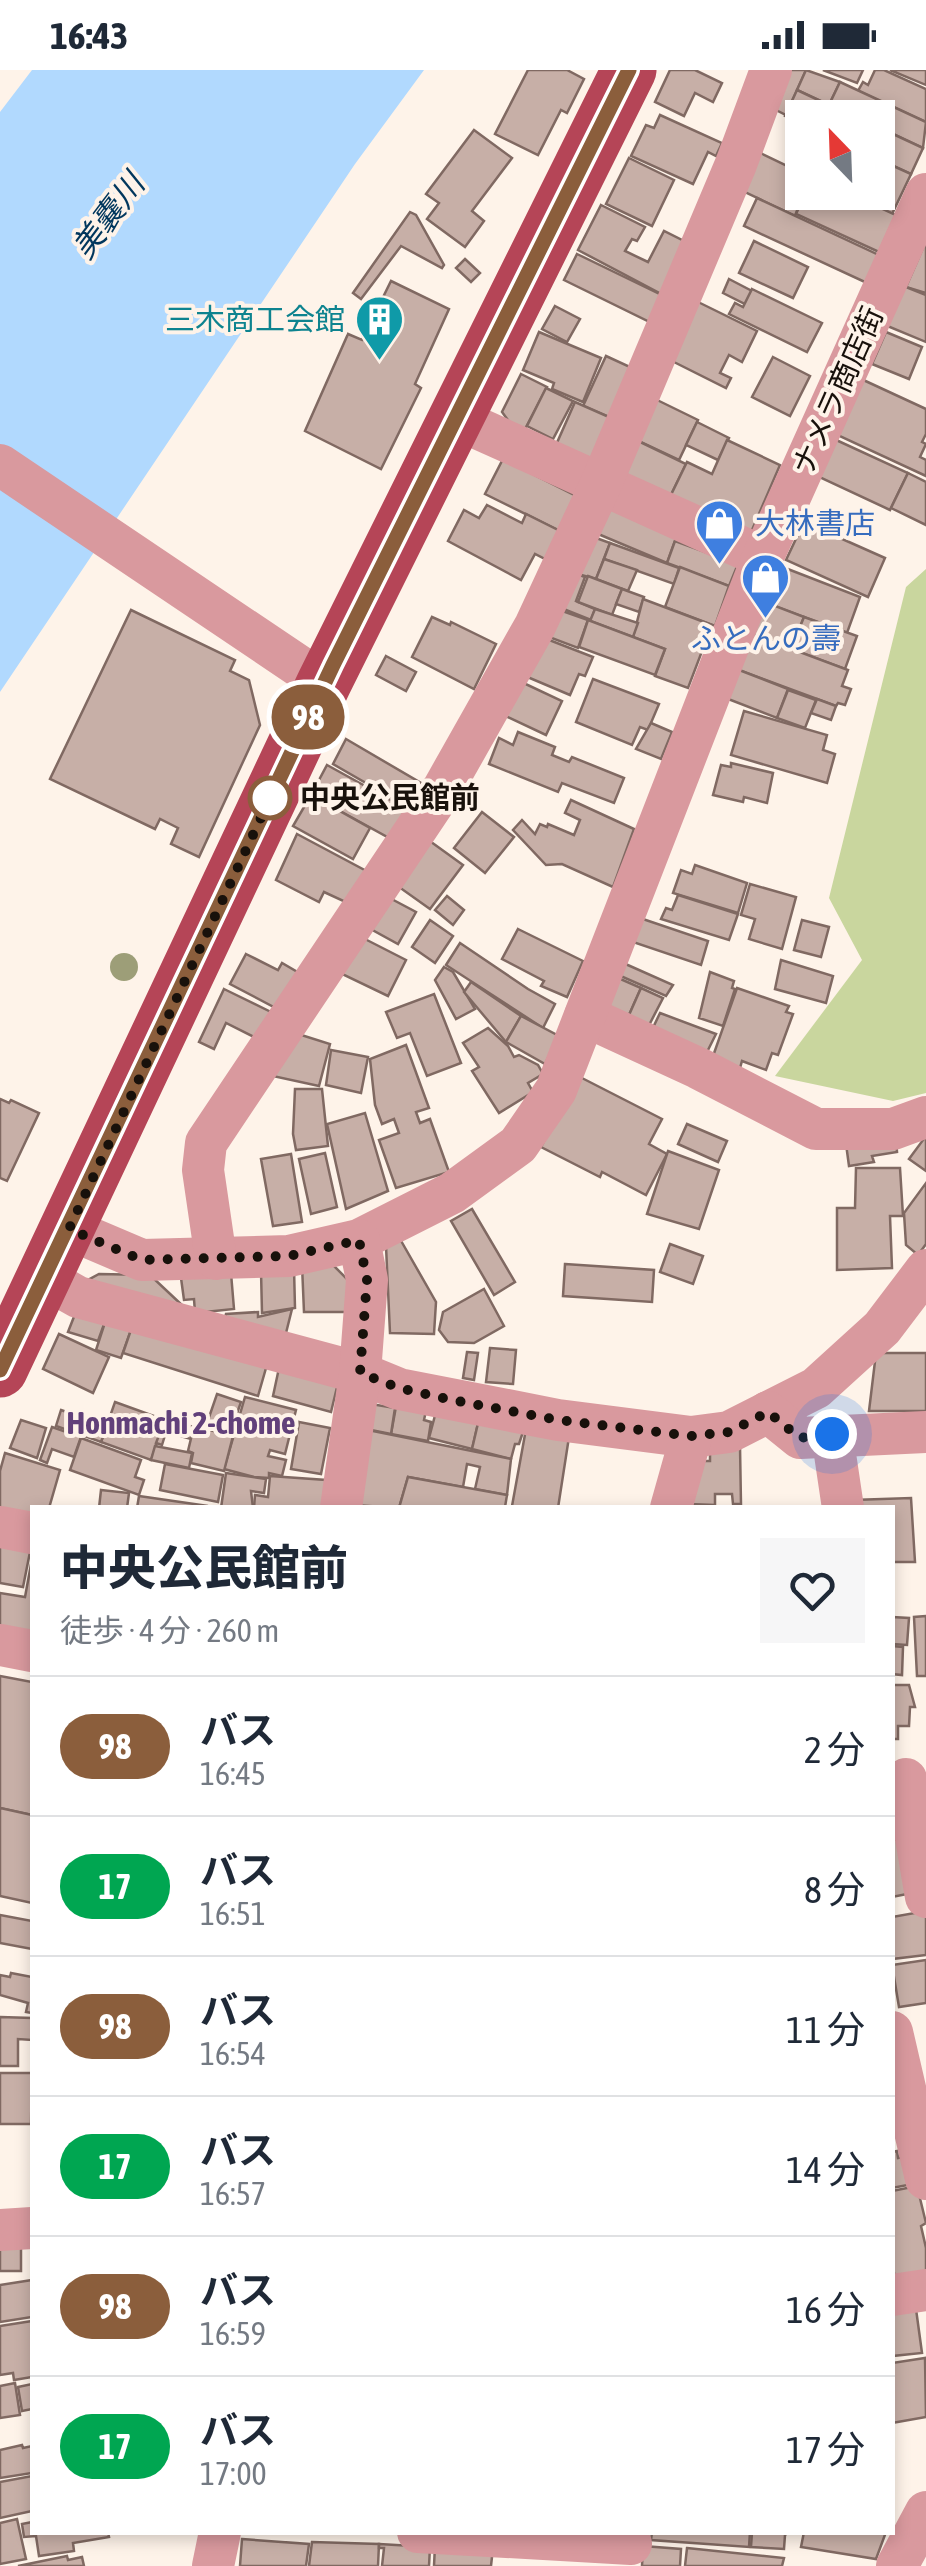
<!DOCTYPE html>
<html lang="ja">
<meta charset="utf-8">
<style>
:root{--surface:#fff;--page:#f6f6f7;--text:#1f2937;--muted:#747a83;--line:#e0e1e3}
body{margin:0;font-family:"Asap Condensed","Noto Sans JP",sans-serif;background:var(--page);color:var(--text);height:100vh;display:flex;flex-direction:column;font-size:38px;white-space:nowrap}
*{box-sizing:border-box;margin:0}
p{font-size:32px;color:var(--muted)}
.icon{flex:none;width:55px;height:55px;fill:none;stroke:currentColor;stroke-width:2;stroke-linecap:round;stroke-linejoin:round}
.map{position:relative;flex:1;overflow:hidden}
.details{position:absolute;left:30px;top:1435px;width:865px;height:1030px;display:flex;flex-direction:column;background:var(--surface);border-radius:0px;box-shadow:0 5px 15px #0003}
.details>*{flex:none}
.badge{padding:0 20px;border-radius:32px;font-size:35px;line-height:65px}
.needle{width:65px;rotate:337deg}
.buttons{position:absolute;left:785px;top:30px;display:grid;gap:20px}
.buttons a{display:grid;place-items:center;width:110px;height:110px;border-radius:0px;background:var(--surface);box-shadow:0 5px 15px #0003;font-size:50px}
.you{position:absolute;width:50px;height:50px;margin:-25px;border:8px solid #fff;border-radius:50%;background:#1a73e8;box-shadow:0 0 0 15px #1a73e833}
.map>.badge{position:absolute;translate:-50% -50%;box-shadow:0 0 0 5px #fff}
.round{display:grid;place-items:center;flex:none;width:105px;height:105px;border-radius:0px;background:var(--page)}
.head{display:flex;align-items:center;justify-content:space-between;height:170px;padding:0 30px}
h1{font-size:48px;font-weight:800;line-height:75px}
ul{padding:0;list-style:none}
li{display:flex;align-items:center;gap:30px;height:140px;padding:0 30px;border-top:2px solid var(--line)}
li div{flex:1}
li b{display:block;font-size:38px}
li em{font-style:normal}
li .badge{min-width:110px;font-weight:700;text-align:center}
.status{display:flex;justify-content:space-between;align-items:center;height:70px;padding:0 50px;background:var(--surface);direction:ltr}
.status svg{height:28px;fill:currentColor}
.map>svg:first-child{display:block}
</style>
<div class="status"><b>16:43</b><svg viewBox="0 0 49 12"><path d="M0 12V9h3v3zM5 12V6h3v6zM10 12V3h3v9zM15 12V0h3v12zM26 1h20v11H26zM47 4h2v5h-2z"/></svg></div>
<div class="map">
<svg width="926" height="2496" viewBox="0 0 926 2496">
<rect width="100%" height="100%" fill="#fef3e9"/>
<polygon fill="#c9d69e" points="926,499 926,1023 893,1031 775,1006 862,890 829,828 906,517"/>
<polygon fill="#b1d9fe" points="32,0 424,0 355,94 0,622 0,42"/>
<g fill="#c7afa7" stroke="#806962" stroke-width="2.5">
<polygon points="528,0 567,0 584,9 567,43 561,40 538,85 495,64"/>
<polygon points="670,0 695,0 722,13 713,32 695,23 684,46 655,32"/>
<polygon points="779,0 806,0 786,45 764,34"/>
<polygon points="806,0 840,12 829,35 797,20"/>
<polygon points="823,0 863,0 857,13"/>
<polygon points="875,0 884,0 926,19 926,52 858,21 863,12 868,15"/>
<polygon points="890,0 926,0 926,15"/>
<polygon points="840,12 926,52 923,78 878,57 878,48 857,48 829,35"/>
<polygon points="797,20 829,35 857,48 802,48 802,54 785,46"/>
<polygon points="660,45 722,73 716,86 708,82 693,114 631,86 646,55 654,58"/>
<polygon points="878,57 923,78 911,104 878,89"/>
<polygon points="474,60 512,88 472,141 484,151 465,177 427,149 439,133 426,124"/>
<polygon points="750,78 802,103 804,122 795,146 732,116"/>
<polygon points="629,88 674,110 652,156 606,134"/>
<polygon points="878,89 911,104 892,144 850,124 878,122"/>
<polygon points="830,122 846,122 896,145 879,182 796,144 803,129 823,138"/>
<polygon points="757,128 879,185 867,213 744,156"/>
<polygon points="601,135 645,157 637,171 632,169 625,181 648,192 664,161 696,177 669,228 578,180"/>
<polygon points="410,142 416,145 444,195 442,198 401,176 361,229 353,223"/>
<polygon points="754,171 808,197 793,228 739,203"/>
<polygon points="926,171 926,223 906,217"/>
<polygon points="577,184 676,232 664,259 564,210"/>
<polygon points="465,189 480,203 471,212 456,198"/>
<polygon points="729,209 752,221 745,234 723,223"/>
<polygon points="391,211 449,239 415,314 421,318 381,399 305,361 348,264 362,270"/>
<polygon points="901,215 926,225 926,272 885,255"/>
<polygon points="752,219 822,253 807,282 729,244 735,233 743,237"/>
<polygon points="692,229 757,261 742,292 729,285 720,303 731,308 726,318 666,288"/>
<polygon points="555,236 580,249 567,272 542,259"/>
<polygon points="539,262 601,288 583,332 552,319 554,313 523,300"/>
<polygon points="886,262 922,277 909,309 872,294"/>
<polygon points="606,286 641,302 618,351 583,336"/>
<polygon points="773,287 810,306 790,346 752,327"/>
<polygon points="521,304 547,317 524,361 510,353 502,342"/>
<polygon points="859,308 926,339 926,364 922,372 926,374 920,387 926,390 926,406 833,363"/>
<polygon points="546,318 573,331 553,369 527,356"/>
<polygon points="651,327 698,350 679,390 632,368"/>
<polygon points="575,332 618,351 599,395 556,375"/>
<polygon points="697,352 729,368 718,390 686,375"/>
<polygon points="634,369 686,394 669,429 619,400"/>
<polygon points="834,369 908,403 890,440 817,406"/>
<polygon points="727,370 780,395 749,467 669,429 687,392 712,404"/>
<polygon points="503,389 584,430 566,464 485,424"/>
<polygon points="908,403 926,412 926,455 891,438"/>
<polygon points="603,433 677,465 667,493 591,461"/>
<polygon points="487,435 522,453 526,444 566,464 551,492 535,484 521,510 448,471 464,440 479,448"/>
<polygon points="804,452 885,488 868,527 786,490"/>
<polygon points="588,465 610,473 596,509 574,503"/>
<polygon points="675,471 738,494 729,516 667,493"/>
<polygon points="610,473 679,498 674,514 604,489"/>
<polygon points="604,489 637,500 628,521 596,509"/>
<polygon points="780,496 860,527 847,563 766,533"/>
<polygon points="680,497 729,516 715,556 665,537"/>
<polygon points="569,501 585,507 576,531 595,539 591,550 556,536"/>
<polygon points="588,506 622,519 612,545 578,532"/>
<polygon points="622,519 644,527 639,542 616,534"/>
<polygon points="643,529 712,555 688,618 655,606 665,579 633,567"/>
<polygon points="762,531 804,547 791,579 749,563"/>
<polygon points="551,537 588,550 578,578 541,564"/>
<polygon points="595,539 638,553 633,567 590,551"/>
<polygon points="131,540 235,590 230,601 249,610 260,655 199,787 171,774 178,758 160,749 155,759 50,709"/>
<polygon points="432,547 450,555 451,552 496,574 474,619 412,587"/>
<polygon points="804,547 857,566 845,599 791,579"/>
<polygon points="588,550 665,579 655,605 579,577"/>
<polygon points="749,563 848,600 842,616 851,619 845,635 838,633 836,636 736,599"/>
<polygon points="539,566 593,587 585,606 579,604 570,625 525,606"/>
<polygon points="386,586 416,602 406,621 376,605"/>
<polygon points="734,598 788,619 777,648 723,627"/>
<polygon points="515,609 562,631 546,665 499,643"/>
<polygon points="593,609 659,634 648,660 640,657 632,675 576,652"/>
<polygon points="788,620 816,630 805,658 777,648"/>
<polygon points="817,629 836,636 831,650 811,643"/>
<polygon points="744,641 827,665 823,680 835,684 827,713 731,685"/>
<polygon points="651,653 672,662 661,689 636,679"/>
<polygon points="518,662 555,677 552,685 569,692 572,687 624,708 614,733 562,713 558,722 489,694 499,668 513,675"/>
<polygon points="346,669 433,720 418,743 333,694"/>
<polygon points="731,693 773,703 767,733 744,727 743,732 713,725 721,695 731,697"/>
<polygon points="327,695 407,739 391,769 311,725"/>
<polygon points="311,725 370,758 353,789 293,756"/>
<polygon points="571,730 634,759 613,817 562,794 546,795 513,760 522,750 535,764 540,754 547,757 548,754 574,765 580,750 565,743"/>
<polygon points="482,742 514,767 485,803 454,778"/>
<polygon points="297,764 372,804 354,836 324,822 319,832 276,810"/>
<polygon points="427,769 463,795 430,839 399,817"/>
<polygon points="695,795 747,813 738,843 673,823 681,800 692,804"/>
<polygon points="750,814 796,827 782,879 749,869 755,849 741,845"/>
<polygon points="384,825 416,842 398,874 367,857"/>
<polygon points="678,825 738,844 729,870 661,849 666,838 672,840"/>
<polygon points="447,826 464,840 453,855 435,840"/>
<polygon points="634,846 708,871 701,895 627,870"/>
<polygon points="430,850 453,866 435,893 412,877"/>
<polygon points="802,850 829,857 821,887 794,880"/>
<polygon points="518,859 583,891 567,927 541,916 544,911 502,889"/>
<polygon points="361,867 406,890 388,926 342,904"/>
<polygon points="460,873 528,919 555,934 543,958 446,895"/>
<polygon points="246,884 278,900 282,893 306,907 287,944 230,914"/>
<polygon points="781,890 833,906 826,933 775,919"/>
<polygon points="621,892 673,915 666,926 616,904"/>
<polygon points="444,897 453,902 475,939 456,949 435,910"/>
<polygon points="710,902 734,911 732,918 735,919 723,956 699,948"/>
<polygon points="616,907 641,918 625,954 600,943"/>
<polygon points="471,912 521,946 506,972 464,922"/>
<polygon points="641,918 663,928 645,963 625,954"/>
<polygon points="737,918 789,936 786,942 793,944 778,985 772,983 766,1000 742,991 740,998 712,989"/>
<polygon points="224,919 275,944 262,971 226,953 214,979 199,972"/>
<polygon points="434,924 461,993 427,1006 410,963 397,968 386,942"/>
<polygon points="660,943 716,964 702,992 650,964"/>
<polygon points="521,946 559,966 545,994 506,972"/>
<polygon points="488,958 508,976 514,987 519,985 538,995 543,1004 528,1013 533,1022 499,1043 472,1001 479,997 463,973"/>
<polygon points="295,963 330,974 319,1016 268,1005"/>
<polygon points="406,975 429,1038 416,1042 420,1053 430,1049 449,1102 396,1118 379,1070 399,1063 394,1049 382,1054 375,1035 370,989"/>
<polygon points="331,980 368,987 361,1023 326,1015"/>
<polygon points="578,1006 662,1049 649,1074 667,1084 646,1125 602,1102 600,1107 541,1077"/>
<polygon points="295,1019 322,1019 328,1076 296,1080 293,1064"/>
<polygon points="0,1029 9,1033 11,1030 39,1043 7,1111 0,1108"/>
<polygon points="365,1043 388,1121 346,1139 327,1054"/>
<polygon points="687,1054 727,1071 718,1092 678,1074"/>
<polygon points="926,1066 926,1101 909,1089"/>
<polygon points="896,1070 897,1082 872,1086 874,1092 849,1096 846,1074"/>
<polygon points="668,1081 719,1100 699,1159 647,1144"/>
<polygon points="325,1083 337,1137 311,1144 299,1089"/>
<polygon points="291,1084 302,1152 273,1156 261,1089"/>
<polygon points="856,1098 900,1098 903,1146 890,1146 892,1198 837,1200 837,1138 855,1138"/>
<polygon points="926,1113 926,1174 918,1185 906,1175 904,1143"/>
<polygon points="472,1139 515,1212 494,1225 451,1151"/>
<polygon points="400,1169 436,1232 434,1264 390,1263 386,1176"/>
<polygon points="670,1174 703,1186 693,1214 660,1202"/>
<polygon points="330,1192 349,1211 349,1242 304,1242 302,1195"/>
<polygon points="565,1194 654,1200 652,1232 563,1226"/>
<polygon points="294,1198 295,1238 262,1243 261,1201"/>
<polygon points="231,1203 234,1239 195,1243 194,1229 184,1230 181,1208"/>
<polygon points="99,1204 150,1205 184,1237 88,1210"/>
<polygon points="484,1219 504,1256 474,1273 448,1272 439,1260 443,1242"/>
<polygon points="79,1234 107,1246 98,1271 68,1262"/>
<polygon points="292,1239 285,1267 224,1252 226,1244 258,1242 258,1247"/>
<polygon points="109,1240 135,1249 121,1288 96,1280"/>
<polygon points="134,1251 268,1291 258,1326 123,1283"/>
<polygon points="59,1264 109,1287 93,1323 43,1299"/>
<polygon points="490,1278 516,1280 513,1314 486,1312"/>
<polygon points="467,1282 478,1283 474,1310 463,1308"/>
<polygon points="876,1283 926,1283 926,1341 869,1341"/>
<polygon points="279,1298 338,1313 331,1342 273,1326"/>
<polygon points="217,1324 241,1332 230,1364 206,1356"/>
<polygon points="245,1327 296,1340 285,1384 270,1380 268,1386 286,1390 282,1406 269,1403 269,1408 254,1407 224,1399"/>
<polygon points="397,1331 427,1336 424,1350 431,1352 428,1371 391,1364"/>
<polygon points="115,1332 165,1350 151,1390 101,1372"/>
<polygon points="371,1334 395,1338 391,1364 366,1359"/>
<polygon points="437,1338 479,1349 472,1379 429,1368"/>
<polygon points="61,1340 107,1356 101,1372 56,1356"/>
<polygon points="479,1349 524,1359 519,1374 515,1374 511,1389 472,1379"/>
<polygon points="21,1350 46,1358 37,1388 10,1378"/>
<polygon points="165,1350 194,1357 191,1369 166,1362 162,1375 156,1373"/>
<polygon points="299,1352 330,1358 321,1404 291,1399"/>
<polygon points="194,1356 233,1366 224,1401 191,1393 193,1383 188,1381"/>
<polygon points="52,1357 81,1367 74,1387 52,1379 47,1393 40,1390"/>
<polygon points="526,1359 569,1367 558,1438 512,1436"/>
<polygon points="368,1360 511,1389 507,1425 475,1419 480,1397 467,1394 463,1417 408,1407 399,1438 353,1435"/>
<polygon points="81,1368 141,1390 135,1407 144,1410 139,1425 70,1400"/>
<polygon points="155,1376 192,1383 189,1398 151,1390"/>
<polygon points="740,1376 741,1434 733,1434 732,1424 715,1424 715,1435 689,1434 698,1391 710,1391 710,1382"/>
<polygon points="5,1383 60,1400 49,1438 32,1438 32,1453 0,1443 0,1401"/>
<polygon points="165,1394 223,1405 218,1432 160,1420"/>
<polygon points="226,1403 266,1409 264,1423 251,1421 253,1438 221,1438"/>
<polygon points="270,1406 326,1410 324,1438 254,1438 255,1425 268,1427"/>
<polygon points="408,1407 507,1425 505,1437 510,1438 399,1438"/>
<polygon points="101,1420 129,1423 127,1438 99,1438"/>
<polygon points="139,1426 208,1436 137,1438"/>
<polygon points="911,1428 915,1492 892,1492 892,1438 853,1438 853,1430"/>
<polygon points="0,1465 32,1472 23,1517 0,1513"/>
<polygon points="32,1489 32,1566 0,1561 0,1523 25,1527"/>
<polygon points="926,1546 926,1606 917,1606 914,1547"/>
<polygon points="892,1547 909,1548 907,1575 892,1574"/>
<polygon points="892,1576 903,1577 902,1605 892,1604"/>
<polygon points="0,1606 32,1612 32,1745 0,1738"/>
<polygon points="892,1615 909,1615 915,1637 910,1637 909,1656 898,1656 898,1669 892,1669"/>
<polygon points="0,1738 32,1745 32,1833 0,1826"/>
<polygon points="909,1766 922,1821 892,1827 892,1770"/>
<polygon points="926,1841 926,1885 892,1889 892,1847"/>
<polygon points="0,1845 32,1851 32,1879 0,1873"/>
<polygon points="926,1890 926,1933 899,1937 892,1895"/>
<polygon points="11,1903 32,1907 32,1943 26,1942 28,1933 0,1925 0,1905 10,1907"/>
<polygon points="0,1947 32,1948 32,1970 18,1969 18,1996 0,1996"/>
<polygon points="0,2003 32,2003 31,2054 0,2054"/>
<polygon points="897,2081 898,2088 913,2085 918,2113 892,2118 892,2082"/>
<polygon points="917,2116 926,2153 921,2156 926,2178 926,2208 896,2213 893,2198 892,2121"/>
<rect x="0" y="2175" width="21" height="26"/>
<polygon points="32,2210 32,2247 0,2252 0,2215"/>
<polygon points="916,2239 922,2283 892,2286 892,2241"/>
<polygon points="32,2251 32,2307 14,2310 13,2303 0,2305 0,2256"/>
<polygon points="925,2288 926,2347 892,2353 892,2293"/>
<polygon points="15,2313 20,2345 0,2348 0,2316"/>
<polygon points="32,2314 32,2339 22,2341 18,2317"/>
<polygon points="22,2375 23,2378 32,2376 32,2403 0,2408 0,2380"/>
<polygon points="32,2406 32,2441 0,2448 0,2412"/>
<polygon points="17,2449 26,2489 0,2494 0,2453"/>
<polygon points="32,2452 32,2462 108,2462 109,2467 73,2473 74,2481 39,2486 36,2466 24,2467 22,2454"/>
<polygon points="652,2462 750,2462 749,2477 651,2470"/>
<polygon points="752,2462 789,2462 785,2465 784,2479 751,2477"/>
<polygon points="886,2462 876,2489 801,2477 804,2462"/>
<polygon points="242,2469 309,2474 306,2496 240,2496"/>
<polygon points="312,2472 379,2474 378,2496 309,2496"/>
<polygon points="379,2474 430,2477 429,2496 382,2496 384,2478 379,2478"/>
<polygon points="435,2475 493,2478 491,2496 434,2496"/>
<polygon points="643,2476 681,2479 680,2496 642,2496"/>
<polygon points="687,2478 784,2488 782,2496 685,2496"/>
<polygon points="67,2486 68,2490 82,2487 84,2496 18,2496"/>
</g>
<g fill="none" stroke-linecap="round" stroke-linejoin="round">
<g stroke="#d9999e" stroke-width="42">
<polyline points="455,348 763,487"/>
<polyline points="0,395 324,613"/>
<polyline points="585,946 698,998 816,1059 893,1059 926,1047"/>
<polyline points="69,1159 142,1190 289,1186 359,1170 452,1123 518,1075 556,1020 763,487 926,124"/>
<polyline points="216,1189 203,1100 206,1073 443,719 535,556 601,414 736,94 771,0"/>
<polyline points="46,1209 78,1227 360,1303 399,1319 558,1350 691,1367 729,1362 816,1318 882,1258 926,1200"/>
<polyline points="768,1342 800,1368 926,1362"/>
<polyline points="832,1364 843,1438"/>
<polyline points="341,1438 360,1303 367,1210 359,1170"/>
<polyline points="671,1438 691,1367"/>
<polyline points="0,1457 32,1463"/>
<polyline points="0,1575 32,1581"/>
<polyline points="906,1709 926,1827"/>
<polyline points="892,1962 926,2109"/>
<polyline points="0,2160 32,2158"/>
<polyline points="892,2225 926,2220"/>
<polyline points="418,2462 631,2474"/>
<polyline points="213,2496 220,2462"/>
<polyline points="897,2496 926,2442"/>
</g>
<polyline stroke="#b54557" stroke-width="55" points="0,1300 324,613 629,0"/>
</g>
<circle fill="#9d9e78" cx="124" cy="897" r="14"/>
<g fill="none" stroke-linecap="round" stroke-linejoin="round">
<defs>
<polyline id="line" points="0,1300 333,595 629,0"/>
</defs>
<use href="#line" stroke="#fff" stroke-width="22"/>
<use href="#line" stroke="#8b5e3c" stroke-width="15"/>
<polyline stroke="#18110b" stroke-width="10" stroke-dasharray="0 18" points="270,728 273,722 69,1159 142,1190 289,1186 359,1170 367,1210 360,1303 399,1318 452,1330 558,1350 691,1366 729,1362 768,1342 800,1368 832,1364"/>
</g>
<defs>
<symbol id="building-pin" viewBox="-11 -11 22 30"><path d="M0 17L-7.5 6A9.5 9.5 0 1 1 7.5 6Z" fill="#0f9aa8" stroke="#fef3e9"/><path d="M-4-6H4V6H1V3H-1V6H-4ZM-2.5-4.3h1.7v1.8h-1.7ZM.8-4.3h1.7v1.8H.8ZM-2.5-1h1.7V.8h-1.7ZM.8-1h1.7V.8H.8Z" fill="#fff"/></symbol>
<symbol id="shop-pin" viewBox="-11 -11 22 30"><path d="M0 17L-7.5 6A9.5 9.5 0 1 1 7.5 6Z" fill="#3f7fe0" stroke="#fef3e9"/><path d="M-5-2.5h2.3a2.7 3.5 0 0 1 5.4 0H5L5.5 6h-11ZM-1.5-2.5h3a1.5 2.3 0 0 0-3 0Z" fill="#fff"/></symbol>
</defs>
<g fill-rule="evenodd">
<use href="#building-pin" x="352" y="222" width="55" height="75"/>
<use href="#shop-pin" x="692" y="426" width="55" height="75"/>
<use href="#shop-pin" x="738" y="480" width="55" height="75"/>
</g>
<circle fill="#fff" stroke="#8b5e3c" stroke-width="5" cx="270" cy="728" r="20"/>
<g text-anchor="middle" stroke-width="8" stroke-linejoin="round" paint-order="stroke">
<g font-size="30" fill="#0d838f" stroke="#fef3e9" text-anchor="end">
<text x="345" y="260">三木商工会館</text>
</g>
<g font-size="30" fill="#18110b" stroke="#fef3e9">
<text transform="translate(838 321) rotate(-66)" y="10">ナメラ商店街</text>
</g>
<g font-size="30" fill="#366cbe" stroke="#fef3e9" text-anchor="start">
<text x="755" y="464">大林書店</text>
<text x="766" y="579" text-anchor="middle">ふとんの壽</text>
</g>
<g font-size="30" font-weight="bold" fill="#18110b" stroke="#fef3e9" text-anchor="start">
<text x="300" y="738">中央公民館前</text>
</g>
<g font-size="32" font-style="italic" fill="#01375d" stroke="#fef3e9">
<text transform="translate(108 146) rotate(-53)" y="11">美嚢川</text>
</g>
<g font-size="32" font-weight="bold" fill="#61407a" stroke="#fef3e9">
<text x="181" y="1364">Honmachi 2-chome</text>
</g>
</g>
</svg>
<div class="buttons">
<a><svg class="needle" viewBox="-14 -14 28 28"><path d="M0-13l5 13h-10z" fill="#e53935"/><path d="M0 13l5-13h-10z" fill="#747a83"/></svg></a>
</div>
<div class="you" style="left:832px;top:1364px"></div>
<b class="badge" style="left:308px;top:647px;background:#8b5e3c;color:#fff">98</b>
<section class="details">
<div class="head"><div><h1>中央公民館前</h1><p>徒歩 · 4 分 · 260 m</p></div><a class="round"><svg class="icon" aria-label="heart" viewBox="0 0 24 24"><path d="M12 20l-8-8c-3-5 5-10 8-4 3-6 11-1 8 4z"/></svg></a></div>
<ul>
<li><span class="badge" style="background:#8b5e3c;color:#fff">98</span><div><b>バス</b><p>16:45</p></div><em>2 分</em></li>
<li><span class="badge" style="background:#00a651;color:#fff">17</span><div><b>バス</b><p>16:51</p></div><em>8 分</em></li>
<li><span class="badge" style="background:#8b5e3c;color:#fff">98</span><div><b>バス</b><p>16:54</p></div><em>11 分</em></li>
<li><span class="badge" style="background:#00a651;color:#fff">17</span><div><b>バス</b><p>16:57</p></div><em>14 分</em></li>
<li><span class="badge" style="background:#8b5e3c;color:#fff">98</span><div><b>バス</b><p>16:59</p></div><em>16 分</em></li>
<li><span class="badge" style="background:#00a651;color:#fff">17</span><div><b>バス</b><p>17:00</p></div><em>17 分</em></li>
</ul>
</section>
</div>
